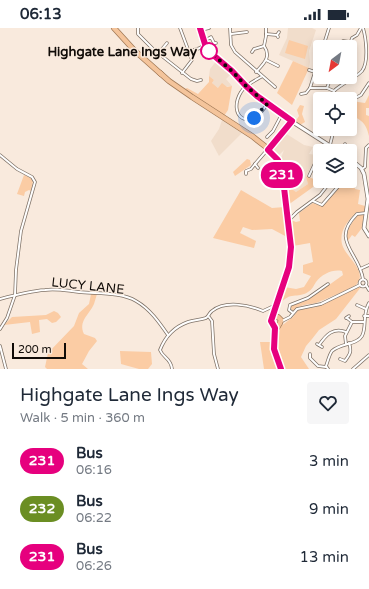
<!DOCTYPE html>
<meta charset="utf-8">
<style>
:root{--surface:#fff;--page:#f6f6f7;--text:#1f2937;--muted:#747a83}
body{margin:0;font-family:"Varela Round",sans-serif;background:var(--page);color:var(--text);height:100vh;display:flex;flex-direction:column;font-size:15px;white-space:nowrap}
*{box-sizing:border-box;margin:0}
p{font-size:13px;color:var(--muted)}
.icon{flex:none;width:22px;height:22px;fill:none;stroke:currentColor;stroke-width:2;stroke-linecap:round;stroke-linejoin:round}
.map{position:relative;height:341px;overflow:hidden}
.sheet{display:flex;flex-direction:column;background:var(--surface);flex:1}
.sheet>*{flex:none}
.badge{padding:0 8px;border-radius:13px;font-size:14px;line-height:26px}
.needle{width:26px;rotate:212deg}
.buttons{position:absolute;left:313px;top:12px;display:grid;gap:8px}
.buttons a{display:grid;place-items:center;width:44px;height:44px;border-radius:4px;background:var(--surface);box-shadow:0 2px 10px #0003;font-size:20px}
.scale{position:absolute;left:12px;bottom:10px;width:54px;box-sizing:border-box;padding-left:4px;border:2px solid #100b07;border-top:0;font-size:11px;line-height:14px;white-space:nowrap;color:#100b07;-webkit-text-stroke:3px #f9eadd;paint-order:stroke}
.you{position:absolute;width:20px;height:20px;margin:-10px;border:3px solid #fff;border-radius:50%;background:#1a73e8;box-shadow:0 0 0 6px #1a73e833}
.map>.badge{position:absolute;translate:-50% -50%;box-shadow:0 0 0 2px #fff}
.round{display:grid;place-items:center;flex:none;width:42px;height:42px;border-radius:4px;background:var(--page)}
.head{display:flex;align-items:center;justify-content:space-between;height:68px;padding:0 20px}
h1{font-size:19px;font-weight:600;line-height:30px}
ul{padding:0;list-style:none}
li{display:flex;align-items:center;gap:12px;height:48px;padding:0 20px}
li div{flex:1}
li b{display:block;font-size:15px}
li em{font-style:normal}
li .badge{min-width:44px;font-weight:700;text-align:center}
.status{display:flex;justify-content:space-between;align-items:center;height:28px;padding:0 20px;background:var(--surface);direction:ltr}
.status svg{height:11px;fill:currentColor}
.map>svg:first-child{display:block}
</style>
<div class="status"><b>06:13</b><svg viewBox="0 0 49 12"><path d="M0 12V9h3v3zM5 12V6h3v6zM10 12V3h3v9zM15 12V0h3v12zM26 1h20v11H26zM47 4h2v5h-2z"/></svg></div>
<div class="map">
<svg width="369" height="341" viewBox="0 0 369 341">
<rect width="100%" height="100%" fill="#f9eadd"/>
<g fill="#f1ddcb">
<polygon points="288,0 312,0 316,2 309,23 310,34 309,40 279,27 287,10"/>
<polygon points="217,32 232,45 226,51 232,58 218,60 212,55 214,52 209,48 210,41"/>
<polygon points="222,92 242,105 219,128 211,113 219,101"/>
<polygon points="285,105 304,117 313,119 309,126 317,127 306,149 308,156 296,164 285,156 280,133 284,122 278,128 271,120"/>
</g>
<g fill="#fbcca4">
<polygon points="289,12 308,18 305,31 285,25"/>
<polygon points="293,33 309,40 292,77 277,65"/>
<polygon points="209,48 214,52 212,55 218,60 222,55 227,59 232,58 228,82 224,88 185,61 187,60 198,66 209,54"/>
<path d="M 369,67 L 369,80 L 366,80 L 366,87 L 369,88 L 369,108 C 366,95 362,92 350,87 L 350,75 L 354,72 L 358,74 L 365,75 Z"/>
<polygon points="300,77 304,78 302,86 305,94 300,97 295,94 299,88 297,82"/>
<polygon points="247,131 250,132 251,137 235,148 233,144"/>
<path d="M 350,145 L 354,149 L 355,161 L 360,162 L 358,176 L 365,178 L 365,184 L 357,184 C 348,192 339,203 342,216 C 345,229 369,243 356,257 C 352,260 322,273 316,275 C 307,277 300,276 293,283 L 290,279 L 291,278 L 308,272 L 343,247 L 342,243 C 333,241 322,246 316,254 C 314,257 312,262 308,264 C 297,271 290,263 280,276 L 284,259 L 296,261 L 304,259 L 311,248 L 303,245 L 303,237 L 313,234 L 310,215 L 293,218 L 291,192 L 296,194 L 300,193 L 299,185 L 313,175 L 323,178 L 344,153 L 350,153 Z"/>
<polygon points="24,147 31,150 33,153 31,163 29,162 25,164 24,168 17,166"/>
<polygon points="307,148 320,154 288,177 285,156 296,164 308,156 306,149"/>
<polygon points="241,162 272,180 285,179 287,209 272,201 252,202 243,199 240,205 256,213 254,220 213,210"/>
<path d="M 358,187 L 364,187 L 362,200 L 355,209 L 352,207 L 347,214 C 345,204 351,195 358,187 Z"/>
<path d="M 359,259 L 361,259 L 336,291 L 319,302 L 312,311 L 306,318 L 301,329 L 309,341 L 283,341 C 277,325 276,316 280,299 L 293,289 L 298,282 L 316,279 Z"/>
<path d="M 91,266 L 97,266 C 96,269 95,273 94,276 C 89,287 78,293 84,306 L 95,310 L 97,313 L 89,323 L 82,336 L 88,341 L 47,341 L 45,339 L 48,325 L 74,298 L 79,285 L 89,276 Z"/>
<polygon points="54,283 58,285 61,289 56,294 52,295 47,291 39,292 40,304 32,306 30,294 4,297 12,289 46,287"/>
<polygon points="260,314 271,314 273,327 278,341 264,341"/>
<polygon points="120,323 151,324 152,336 148,341 139,341 121,336"/>
</g>
<g fill="none" stroke-linecap="round" stroke-linejoin="round">
<defs>
<g id="minor">
<polyline points="138,0 138,6 153,21 191,51 197,53 201,52"/>
<polyline points="180,0 192,32 182,45"/>
<polyline points="230,0 231,17 235,24 275,59"/>
<polyline points="201,2 209,0"/>
<polyline points="231,6 247,4"/>
<polyline points="266,6 277,7"/>
<polyline points="278,9 277,7 279,4"/>
<polyline points="204,13 211,9 214,15 216,15"/>
<polyline points="343,13 350,14"/>
<polyline points="323,19 329,0"/>
<polyline points="349,19 352,10 357,7 361,0"/>
<polyline points="188,24 200,20 205,16"/>
<polyline points="252,24 254,21 264,18"/>
<polyline points="158,26 167,15"/>
<polyline points="266,32 278,38"/>
<polyline points="309,42 315,44"/>
<path d="M 256,44 C 263,36 272,29 264,18 L 266,8 L 266,0"/>
<path d="M 261,49 C 254,53 245,57 241,64 C 227,87 249,106 267,76"/>
<polyline points="310,60 320,28"/>
<polyline points="327,60 331,49"/>
<polyline points="301,66 306,65 310,60 327,60 334,63"/>
<path d="M 332,71 L 334,63 C 341,56 357,49 362,43 C 369,34 366,10 363,0"/>
<polyline points="350,73 361,67 369,55"/>
<polyline points="316,80 320,78"/>
<polyline points="316,95 320,97"/>
<polyline points="267,109 273,103 282,86"/>
<polyline points="330,117 334,101"/>
<polyline points="325,123 329,117"/>
<polyline points="343,123 345,119 345,116"/>
<polyline points="0,127 17,141 32,149 35,154 21,203 16,242 15,267 7,290 0,301"/>
<polyline points="255,136 258,140"/>
<polyline points="362,141 365,139 366,120 369,117"/>
<polyline points="350,144 356,136"/>
<polyline points="246,146 246,143 251,141 255,136 292,93"/>
<polyline points="309,148 316,133 320,128"/>
<polyline points="313,173 322,177 343,153"/>
<polyline points="290,191 297,184 320,167 331,153"/>
<polyline points="360,241 369,237"/>
<path d="M 363,251 C 359,224 330,213 357,186 L 366,185"/>
<circle cx="363" cy="255" r="3.5"/>
<polyline points="366,257 369,262"/>
<path d="M 0,271 C 15,267 30,263 45,262 C 56,260 68,263 79,264 C 96,266 121,264 136,273 C 150,281 159,294 168,307"/>
<polyline points="357,277 366,281"/>
<polyline points="293,285 289,282 290,277 308,270 328,256"/>
<polyline points="364,288 369,288"/>
<polyline points="209,289 212,293 214,326 218,341"/>
<polyline points="346,290 349,288"/>
<polyline points="347,290 352,294"/>
<polyline points="282,293 290,289 297,281 321,276 360,257"/>
<polyline points="317,316 322,319"/>
<polyline points="346,316 345,308 352,294 364,294"/>
<path d="M 319,317 C 326,307 333,299 346,304"/>
<polyline points="0,318 6,341"/>
<polyline points="310,326 310,330 318,338 326,339"/>
<path d="M 340,331 L 345,333 C 350,326 352,324 349,315"/>
<path d="M 172,341 C 171,330 163,330 160,322 C 165,309 174,299 188,294 C 194,292 200,292 206,290 C 209,288 209,285 212,283 C 225,272 249,277 263,283 L 276,277"/>
<path d="M 328,341 L 326,338 C 328,333 329,327 332,323 C 340,315 357,317 362,308 C 367,299 362,287 369,275"/>
<polyline points="353,341 369,327"/>
</g>
<g id="tertiary">
<polyline points="200,0 205,16 209,23 232,43 246,58 257,68 288,91 338,123"/>
<polyline points="350,131 361,140 364,146 368,171 364,200 369,208"/>
</g>
<g id="trunk">
<polyline points="114,0 134,22 161,46"/>
<polyline points="160,45 169,53 192,69 252,108 266,119 278,133 283,151 288,190 291,232 287,248 271,293 275,300 274,321 281,341"/>
<polyline points="273,289 278,289 281,292 280,295 275,303"/>
</g>
</defs>
<use href="#minor" stroke="#7f7267" stroke-width="3.5"/>
<use href="#tertiary" stroke="#7f7267" stroke-width="4.5"/>
<use href="#trunk" stroke="#a27a57" stroke-width="6"/>
<use href="#minor" stroke="#fff" stroke-width="2"/>
<use href="#tertiary" stroke="#fff" stroke-width="3"/>
<use href="#trunk" stroke="#f4c49b" stroke-width="4.5"/>
</g>
<g fill="none" stroke-linecap="round" stroke-linejoin="round">
<defs>
<polyline id="line" points="200,0 205,16 212,26 232,43 246,58 257,68 292,93 268,122 278,132 283,151 291,219 289,239 271,293 275,300 274,321 281,341"/>
</defs>
<use href="#line" stroke="#fff" stroke-width="9"/>
<use href="#line" stroke="#e6007e" stroke-width="6"/>
<polyline stroke="#100b07" stroke-width="4" stroke-dasharray="0 7.2" points="209,23 232,43 246,58 267,76 254,90"/>
</g>
<circle fill="#fff" stroke="#e6007e" stroke-width="2" cx="209" cy="23" r="8"/>
<g text-anchor="middle" stroke-width="3" stroke-linejoin="round" paint-order="stroke">
<g font-size="13" font-weight="bold" fill="#100b07" stroke="#f9eadd" text-anchor="end">
<text x="197" y="28">Highgate Lane Ings Way</text>
</g>
<g font-size="13" fill="#100b07" stroke="#f9eadd">
<text transform="translate(88 257) rotate(6)" y="5">LUCY LANE</text>
</g>
</g>
</svg>
<div class="buttons">
<a><svg class="needle" viewBox="-14 -14 28 28"><path d="M0-13l5 13h-10z" fill="#e53935"/><path d="M0 13l5-13h-10z" fill="#747a83"/></svg></a>
<a><svg class="icon" aria-label="locate" viewBox="0 0 24 24"><circle cx="12" cy="12" r="6"/><path d="M12 2v4M12 18v4M2 12h4M18 12h4"/></svg></a>
<a><svg class="icon" aria-label="layers" viewBox="0 0 24 24"><path d="M12 4l9 5-9 5-9-5zM3 14l9 5 9-5"/></svg></a>
</div>
<div class="scale">200 m</div>
<div class="you" style="left:254px;top:90px"></div>
<b class="badge" style="left:282px;top:147px;background:#e6007e;color:#fff">231</b>
</div>
<section class="sheet">
<div class="head"><div><h1>Highgate Lane Ings Way</h1><p>Walk · 5 min · 360 m</p></div><a class="round"><svg class="icon" aria-label="heart" viewBox="0 0 24 24"><path d="M12 20l-8-8c-3-5 5-10 8-4 3-6 11-1 8 4z"/></svg></a></div>
<ul>
<li><span class="badge" style="background:#e6007e;color:#fff">231</span><div><b>Bus</b><p>06:16</p></div><em>3 min</em></li>
<li><span class="badge" style="background:#6b8e23;color:#fff">232</span><div><b>Bus</b><p>06:22</p></div><em>9 min</em></li>
<li><span class="badge" style="background:#e6007e;color:#fff">231</span><div><b>Bus</b><p>06:26</p></div><em>13 min</em></li>
</ul>
</section>
